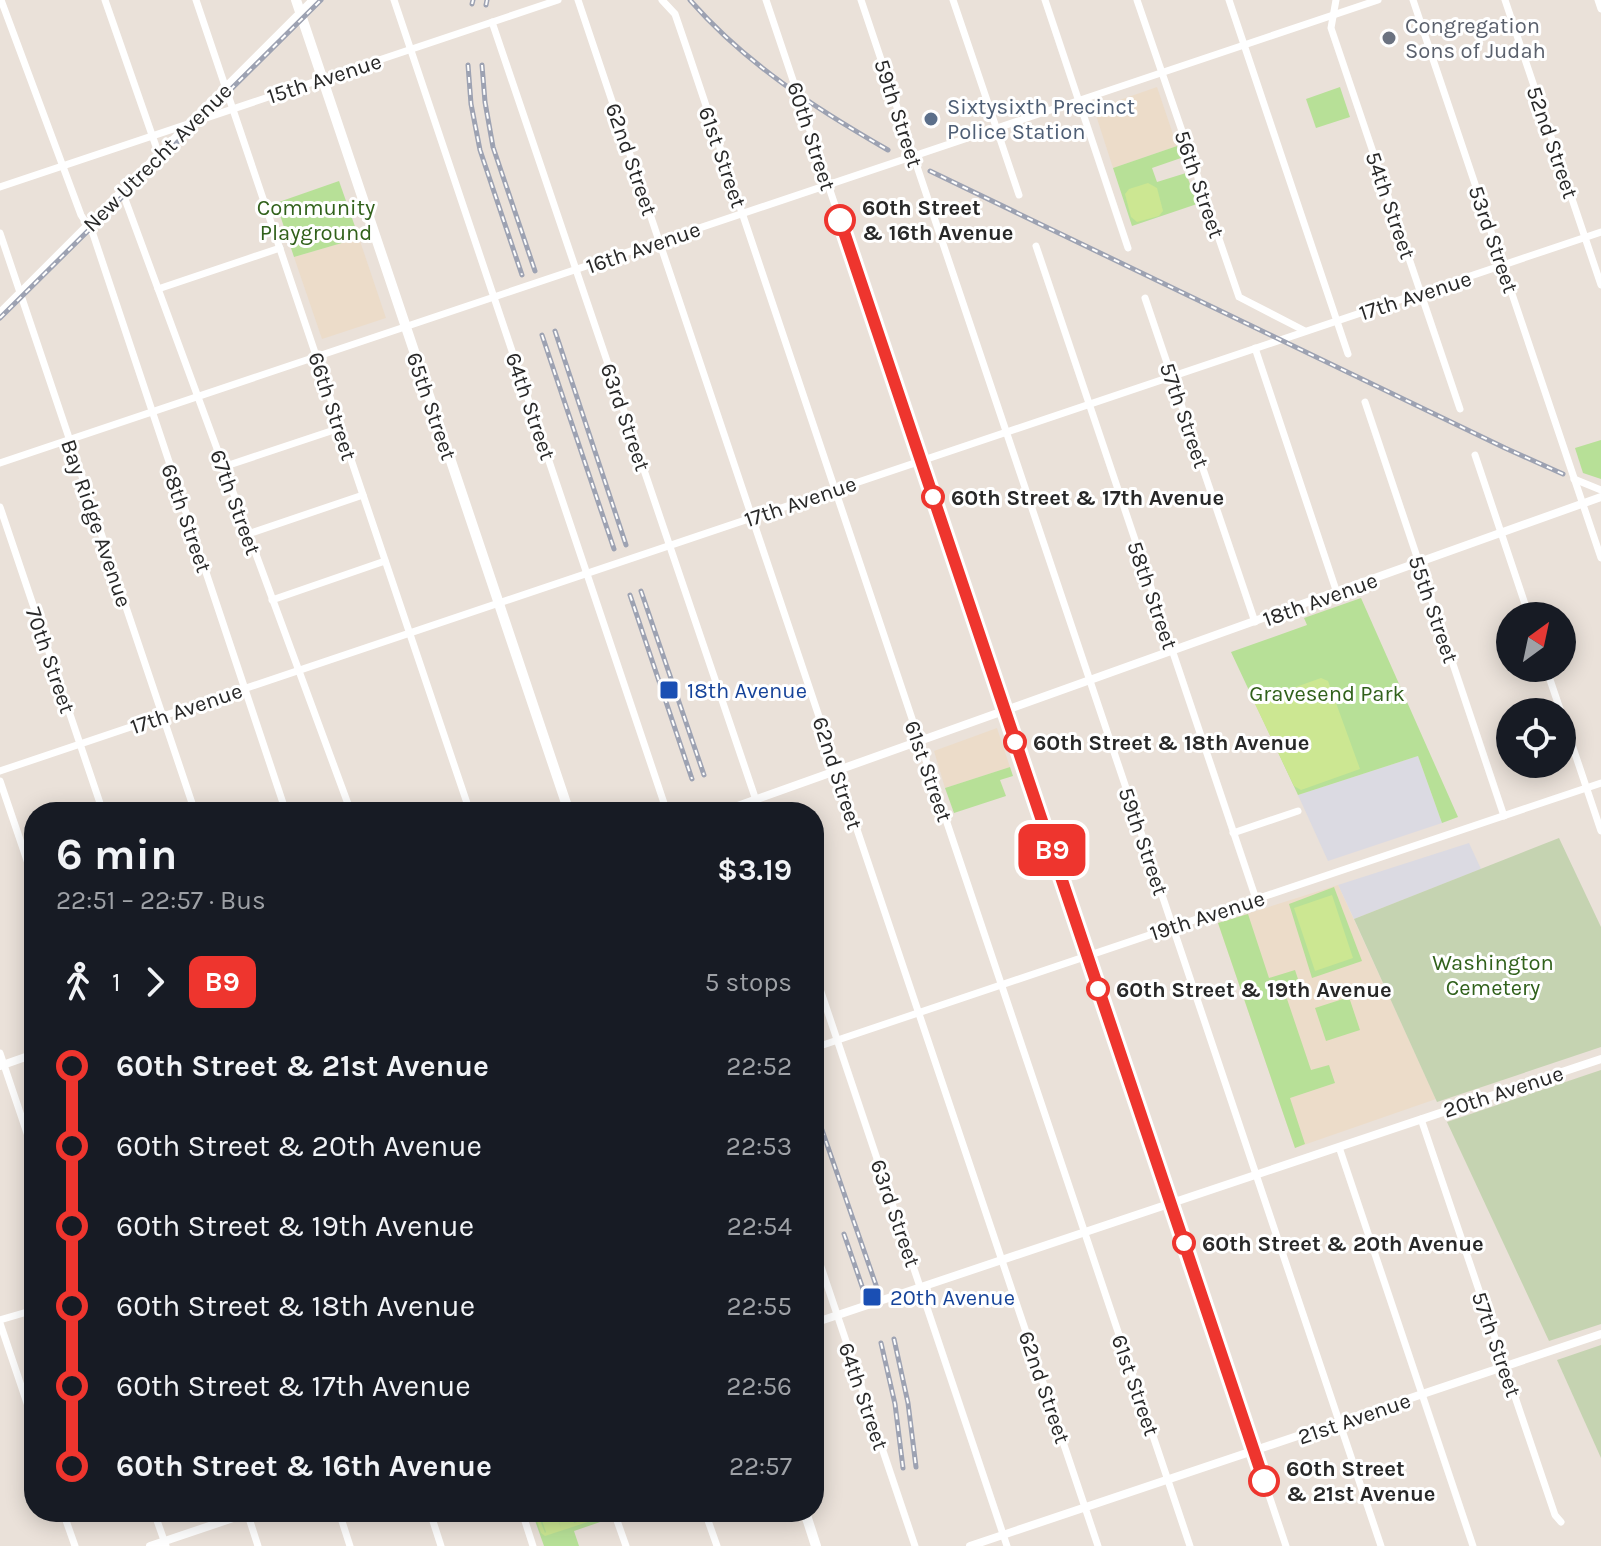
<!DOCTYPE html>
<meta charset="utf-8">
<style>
:root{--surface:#171b24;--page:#20242c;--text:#f1f3f6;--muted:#9ea1a6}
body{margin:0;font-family:Karla,sans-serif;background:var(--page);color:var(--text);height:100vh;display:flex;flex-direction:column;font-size:30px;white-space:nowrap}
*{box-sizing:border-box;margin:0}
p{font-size:26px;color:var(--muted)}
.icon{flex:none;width:44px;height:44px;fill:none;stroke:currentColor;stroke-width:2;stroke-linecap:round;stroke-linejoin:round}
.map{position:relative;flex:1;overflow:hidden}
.side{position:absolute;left:24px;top:802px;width:800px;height:720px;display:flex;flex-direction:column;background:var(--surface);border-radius:32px;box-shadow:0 4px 20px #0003}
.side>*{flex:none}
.badge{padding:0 16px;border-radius:12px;font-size:28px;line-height:52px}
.needle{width:52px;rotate:33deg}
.fabs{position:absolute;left:1496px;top:602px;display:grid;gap:16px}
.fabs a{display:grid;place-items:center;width:80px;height:80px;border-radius:50%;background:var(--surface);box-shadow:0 4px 20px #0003;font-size:40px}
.map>.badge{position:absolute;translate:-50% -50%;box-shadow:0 0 0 4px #fff}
.legs{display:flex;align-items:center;gap:12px;height:88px;padding:0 32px;font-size:26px}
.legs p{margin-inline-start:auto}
.summary{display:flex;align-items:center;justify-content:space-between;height:136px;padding:0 32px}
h1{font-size:44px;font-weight:700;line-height:60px}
ul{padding:0 32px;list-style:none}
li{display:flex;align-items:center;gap:28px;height:80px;font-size:30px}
li i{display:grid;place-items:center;width:12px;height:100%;margin:0 10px;background:currentColor}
li i::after{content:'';width:20px;height:20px;margin:-10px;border:6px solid;border-radius:50%;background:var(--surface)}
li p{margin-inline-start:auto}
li:first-child i{background:linear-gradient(#0000 50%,currentColor 0)}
li:last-child i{background:linear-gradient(currentColor 50%,#0000 0)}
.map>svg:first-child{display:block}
</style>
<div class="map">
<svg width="1601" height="1546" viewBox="0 0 1601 1546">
<rect width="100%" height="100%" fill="#eae1d9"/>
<g fill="#dbdae2">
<polygon points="1418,756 1442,823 1328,861 1298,795"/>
<polygon points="1469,843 1481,869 1354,919 1338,885"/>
</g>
<g fill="#ecdcc9">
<polygon points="1157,87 1177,146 1113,168 1094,109"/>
<polygon points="359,238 386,318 322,339 294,257"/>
<polygon points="997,728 1010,767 945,788 934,751"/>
<polygon points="1338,885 1436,1099 1295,1148 1218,923"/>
</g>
<g fill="#b7e097">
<polygon points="1340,87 1350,117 1316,128 1306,99"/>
<polygon points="1177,146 1181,158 1152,168 1157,182 1186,173 1197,204 1132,226 1113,168"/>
<polygon points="339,181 359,238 294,257 276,203"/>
<polygon points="1601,440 1601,479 1583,473 1575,448"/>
<polygon points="1361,598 1458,817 1442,823 1418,756 1298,795 1231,652 1307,625 1304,618"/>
<polygon points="1010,767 1013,776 1000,780 1006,796 954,813 945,788"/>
<polygon points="1334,887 1362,961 1312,978 1289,904"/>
<polygon points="1248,914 1269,978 1295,970 1301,988 1285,993 1311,1070 1329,1065 1335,1083 1290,1098 1305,1144 1295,1148 1218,923"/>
<polygon points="1349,997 1360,1030 1326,1041 1315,1008"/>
<polygon points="532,1512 603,1512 606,1520 574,1531 579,1546 544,1546"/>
</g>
<g fill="#c5d3b1">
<polygon points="1559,838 1601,927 1601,1047 1437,1102 1354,919"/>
<polygon points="1601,1070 1601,1324 1549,1341 1447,1122"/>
<polygon points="1601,1345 1601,1458 1557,1360"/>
</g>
<g fill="#cce792">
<polygon points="1148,183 1157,188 1163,211 1159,216 1137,222 1131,217 1125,194 1129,189"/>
<polygon points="1321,678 1328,681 1360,769 1301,790 1294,786 1254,702"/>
<polygon points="1332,895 1353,958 1315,971 1294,908"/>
<polygon points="534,1512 537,1512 545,1533 546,1532 539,1512 555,1512 561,1528 556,1512 570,1512 574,1523 599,1515 600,1512 603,1514 600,1518 545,1536 541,1533"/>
</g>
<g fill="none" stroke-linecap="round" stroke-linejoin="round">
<g stroke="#fff" stroke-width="7">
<polyline points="1,0 81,215 93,234 286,812"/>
<polyline points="105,0 159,155"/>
<polyline points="196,0 470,812"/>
<polyline points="394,0 667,812"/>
<polyline points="578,0 1098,1546"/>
<polyline points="662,0 675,14 688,52 1190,1546"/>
<polyline points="766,0 1286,1546"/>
<polyline points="861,0 1381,1546"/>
<polyline points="953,0 1019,195"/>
<polyline points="1045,0 1128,248"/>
<polyline points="1137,0 1239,297 1305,331"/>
<polyline points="1229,0 1348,354"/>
<polyline points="1336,0 1331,28 1460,409"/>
<polyline points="1413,0 1601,558"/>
<polyline points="1505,0 1601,285"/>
<polyline points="1598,0 1601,9"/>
<polyline points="492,22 760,812"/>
<polyline points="0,187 558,0"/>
<polyline points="122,191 351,812"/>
<polyline points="0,233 195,812"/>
<polyline points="1036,246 1256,899"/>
<polyline points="158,289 280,248"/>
<polyline points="1145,298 1255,622"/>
<polyline points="1255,348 1337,593"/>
<polyline points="1365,402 1504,816"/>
<polyline points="1475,455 1529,616"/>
<polyline points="0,463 1378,0"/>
<polyline points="223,467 340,428"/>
<polyline points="1574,479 1601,490"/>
<polyline points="0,507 103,812"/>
<polyline points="248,534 363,495"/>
<polyline points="272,600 385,561"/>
<polyline points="1546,668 1561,712"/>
<polyline points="1562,715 1601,831"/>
<polyline points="0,771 1601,232"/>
<polyline points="0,781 34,881"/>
<polyline points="1233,833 1298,811"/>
<polyline points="814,971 1007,1546"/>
<polyline points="814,1048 1601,783"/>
<polyline points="0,1053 34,1154"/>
<polyline points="1421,1119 1555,1515 1561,1522"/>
<polyline points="1339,1147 1473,1546"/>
<polyline points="814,1246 915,1546"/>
<polyline points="0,1320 34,1310"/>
<polyline points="0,1323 34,1424"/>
<polyline points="63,1512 75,1546"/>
<polyline points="154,1512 166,1546"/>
<polyline points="247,1512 258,1546"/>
<polyline points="339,1512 350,1546"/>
<polyline points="430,1512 441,1546"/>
<polyline points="522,1512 533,1546"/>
<polyline points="614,1512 626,1546"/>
<polyline points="705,1512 717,1546"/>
</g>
<g stroke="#fff" stroke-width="8">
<polyline points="0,313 313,0"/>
<polyline points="721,812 1601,497"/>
<polyline points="0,1066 34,1054"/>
<polyline points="814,1323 1601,1059"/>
<polyline points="150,1546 251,1512"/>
<polyline points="970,1546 1601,1334"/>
</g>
<g stroke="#fff" stroke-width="10">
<polyline points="296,0 569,812"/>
<polyline points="805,1512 816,1546"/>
</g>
<defs>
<g id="rail">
<path d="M 690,0 C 746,64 815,108 888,150"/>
<polyline points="472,4 473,0"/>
<polyline points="486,5 487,0"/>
<polyline points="468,65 471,104 480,150 522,275"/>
<polyline points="482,65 485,102 493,147 535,271"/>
<polyline points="930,171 1505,448 1563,474"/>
<polyline points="0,318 321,0"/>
<polyline points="555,331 626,545"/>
<polyline points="542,335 614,549"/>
<polyline points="641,591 704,775"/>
<polyline points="630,595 692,779"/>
<polyline points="814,1107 877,1288"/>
<polyline points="844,1234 864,1292"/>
<polyline points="894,1339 908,1403 916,1467"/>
<polyline points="881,1343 895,1404 903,1468"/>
</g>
</defs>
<use href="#rail" stroke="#9da2b2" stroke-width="5"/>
<use href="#rail" stroke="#fff" stroke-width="2" stroke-dasharray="6" stroke-linecap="butt"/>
</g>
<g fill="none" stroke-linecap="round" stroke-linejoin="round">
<defs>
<polyline id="line-1" points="840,220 1264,1481"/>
</defs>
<use href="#line-1" stroke="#fff" stroke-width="18"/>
<use href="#line-1" stroke="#ee352e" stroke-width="12"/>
</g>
<circle fill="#6b7280" stroke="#fff" stroke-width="3" cx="1389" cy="38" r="8"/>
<circle fill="#5c6f8a" stroke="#fff" stroke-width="3" cx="931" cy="119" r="8"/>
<g fill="#fff" stroke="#ee352e" stroke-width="4">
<circle cx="840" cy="220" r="14"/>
<circle cx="933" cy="497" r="10"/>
<circle cx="1015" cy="742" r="10"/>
<circle cx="1098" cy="989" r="10"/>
<circle cx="1184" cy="1243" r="10"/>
<circle cx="1264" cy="1481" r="14"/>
</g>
<g fill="#1a4fb4" stroke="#fff" stroke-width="3">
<rect x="659" y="680" width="20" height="20" rx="4"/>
<rect x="862" y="1287" width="20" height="20" rx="4"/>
</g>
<g text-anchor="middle" stroke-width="6" stroke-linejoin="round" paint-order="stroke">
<g font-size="22" fill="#5b616d" stroke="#fff" text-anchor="start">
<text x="1405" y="33">Congregation<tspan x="1405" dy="25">Sons of Judah</tspan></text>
</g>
<g font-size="22" fill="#282828" stroke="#fff">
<text transform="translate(324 78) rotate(-18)" y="8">15th Avenue</text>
<text transform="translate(899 113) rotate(72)" y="8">59th Street</text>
<text transform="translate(812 136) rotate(72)" y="8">60th Street</text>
<text transform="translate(1553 142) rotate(71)" y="8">52nd Street</text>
<text transform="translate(157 157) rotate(-45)" y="8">New Utrecht Avenue</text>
<text transform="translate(723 157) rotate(71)" y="8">61st Street</text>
<text transform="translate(632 159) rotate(71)" y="8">62nd Street</text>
<text transform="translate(1200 184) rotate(71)" y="8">56th Street</text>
<text transform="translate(1391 205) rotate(71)" y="8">54th Street</text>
<text transform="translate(1494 239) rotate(71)" y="8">53rd Street</text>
<text transform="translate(643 247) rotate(-19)" y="8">16th Avenue</text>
<text transform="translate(1415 295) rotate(-18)" y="8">17th Avenue</text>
<text transform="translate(333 406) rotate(72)" y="8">66th Street</text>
<text transform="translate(432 406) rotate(71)" y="8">65th Street</text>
<text transform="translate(531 406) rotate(71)" y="8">64th Street</text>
<text transform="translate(1185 415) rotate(71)" y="8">57th Street</text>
<text transform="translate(626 417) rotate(71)" y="8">63rd Street</text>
<text transform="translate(800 501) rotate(-19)" y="8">17th Avenue</text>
<text transform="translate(236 502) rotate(70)" y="8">67th Street</text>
<text transform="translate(187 518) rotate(71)" y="8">68th Street</text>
<text transform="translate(97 523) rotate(71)" y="8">Bay Ridge Avenue</text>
<text transform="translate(1153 595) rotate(71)" y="8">58th Street</text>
<text transform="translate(1320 599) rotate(-20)" y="8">18th Avenue</text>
<text transform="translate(1434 609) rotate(71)" y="8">55th Street</text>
<text transform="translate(51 660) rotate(71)" y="8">70th Street</text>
<text transform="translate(186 708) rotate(-19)" y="8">17th Avenue</text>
<text transform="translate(929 771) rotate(71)" y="8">61st Street</text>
<text transform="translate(838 773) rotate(72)" y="8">62nd Street</text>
<text transform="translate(1144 841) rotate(71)" y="8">59th Street</text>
<text transform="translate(1207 915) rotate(-18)" y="8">19th Avenue</text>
<text transform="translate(1503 1091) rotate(-18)" y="8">20th Avenue</text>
<text transform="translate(896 1213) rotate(71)" y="8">63rd Street</text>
<text transform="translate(1497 1344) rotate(71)" y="8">57th Street</text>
<text transform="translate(1136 1385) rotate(71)" y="8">61st Street</text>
<text transform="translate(1045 1387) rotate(71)" y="8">62nd Street</text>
<text transform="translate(864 1396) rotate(71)" y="8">64th Street</text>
<text transform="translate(1354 1418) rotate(-19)" y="8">21st Avenue</text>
</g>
<g font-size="22" fill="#4e5e75" stroke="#fff" text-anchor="start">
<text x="947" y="114">Sixtysixth Precinct<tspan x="947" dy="25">Police Station</tspan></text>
</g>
<g font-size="22" fill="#31611b" stroke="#fff">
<text x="316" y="215">Community<tspan x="316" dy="25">Playground</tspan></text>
<text x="1327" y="701">Gravesend Park</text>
<text x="1493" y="970">Washington<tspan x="1493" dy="25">Cemetery</tspan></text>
</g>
<g font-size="22" font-weight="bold" fill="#282828" stroke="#fff" text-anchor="start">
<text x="862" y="215">60th Street<tspan x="862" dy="25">&amp; 16th Avenue</tspan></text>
<text x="951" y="505">60th Street &amp; 17th Avenue</text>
<text x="1033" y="750">60th Street &amp; 18th Avenue</text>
<text x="1116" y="997">60th Street &amp; 19th Avenue</text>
<text x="1202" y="1251">60th Street &amp; 20th Avenue</text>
<text x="1286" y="1476">60th Street<tspan x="1286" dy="25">&amp; 21st Avenue</tspan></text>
</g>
<g font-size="22" fill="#164399" stroke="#fff" text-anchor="start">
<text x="687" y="698">18th Avenue</text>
<text x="890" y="1305">20th Avenue</text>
</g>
</g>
</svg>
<div class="fabs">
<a><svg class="needle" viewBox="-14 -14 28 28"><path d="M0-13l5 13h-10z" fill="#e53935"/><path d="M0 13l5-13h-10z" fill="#9ea1a6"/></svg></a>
<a><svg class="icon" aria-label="locate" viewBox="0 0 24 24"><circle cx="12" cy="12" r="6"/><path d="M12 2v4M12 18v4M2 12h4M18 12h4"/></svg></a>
</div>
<b class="badge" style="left:1052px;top:850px;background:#ee352e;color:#fff">B9</b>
<section class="side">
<div class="summary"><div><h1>6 min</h1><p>22:51 – 22:57 · Bus</p></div><b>$3.19</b></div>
<div class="legs"><svg class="icon" aria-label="walk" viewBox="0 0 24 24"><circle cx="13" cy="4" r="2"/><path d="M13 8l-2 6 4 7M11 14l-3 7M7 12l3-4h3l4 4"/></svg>1<svg class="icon" aria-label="forward" viewBox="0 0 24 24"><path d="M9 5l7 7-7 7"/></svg><b class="badge" style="background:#ee352e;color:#fff">B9</b><p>5 stops</p></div>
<ul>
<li><i style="color:#ee352e"></i><b>60th Street &amp; 21st Avenue</b><p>22:52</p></li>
<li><i style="color:#ee352e"></i><span>60th Street &amp; 20th Avenue</span><p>22:53</p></li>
<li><i style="color:#ee352e"></i><span>60th Street &amp; 19th Avenue</span><p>22:54</p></li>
<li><i style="color:#ee352e"></i><span>60th Street &amp; 18th Avenue</span><p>22:55</p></li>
<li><i style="color:#ee352e"></i><span>60th Street &amp; 17th Avenue</span><p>22:56</p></li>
<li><i style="color:#ee352e"></i><b>60th Street &amp; 16th Avenue</b><p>22:57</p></li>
</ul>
</section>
</div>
